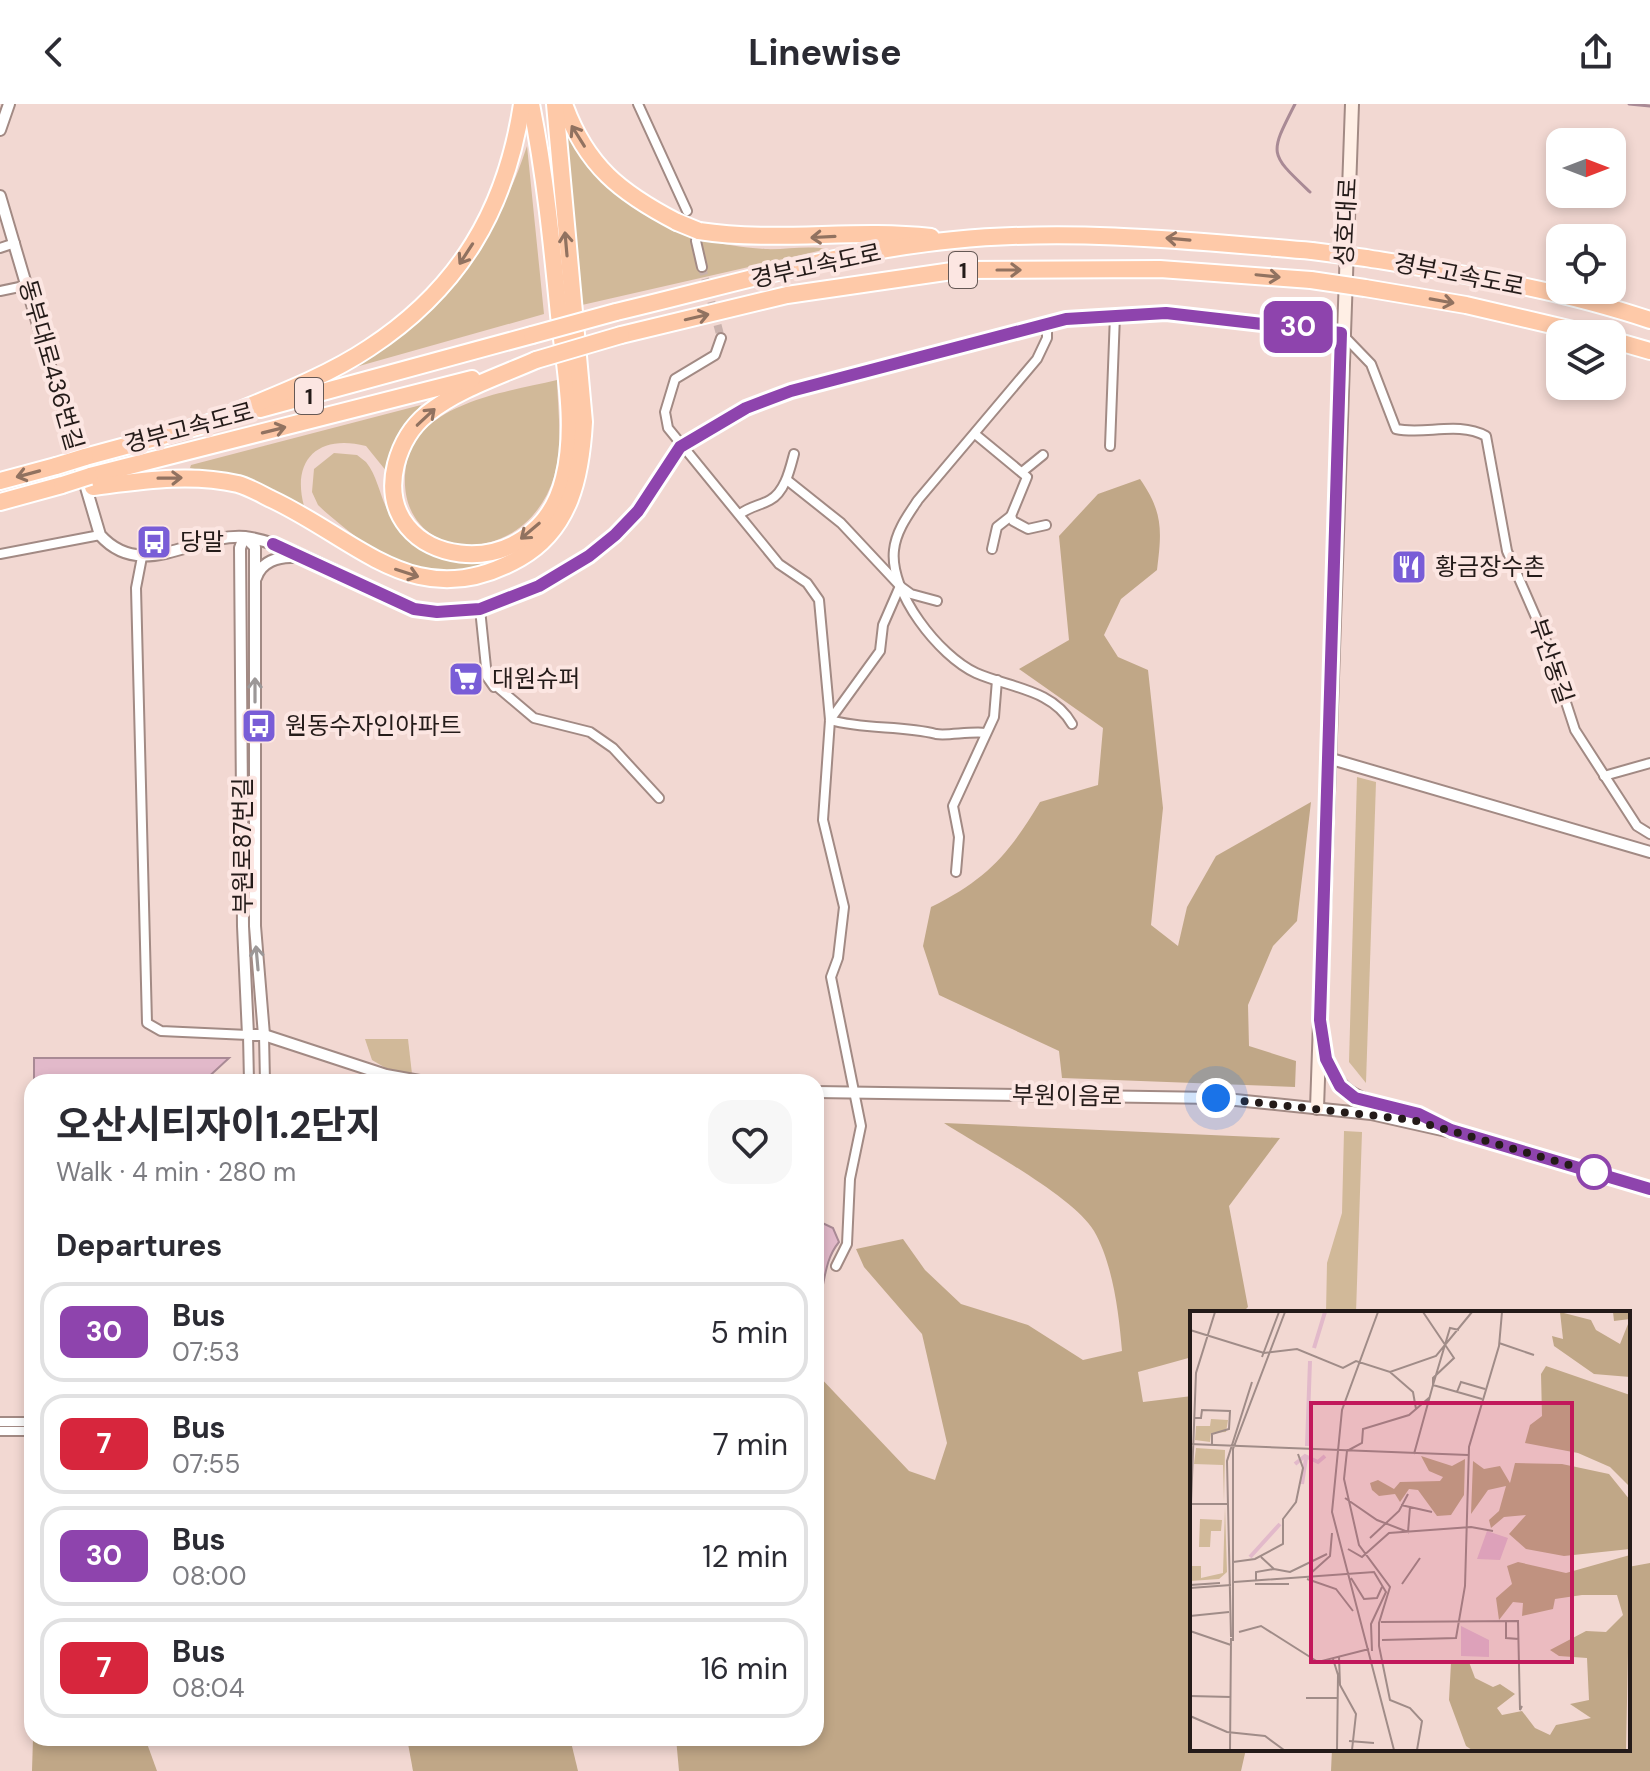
<!DOCTYPE html>
<meta charset="utf-8">
<style>
:root{--surface:#fff;--page:#f7f7f7;--text:#2b2b33;--muted:#7c7c81;--line:#e1e1e2}
body{margin:0;font-family:"DM Sans","Noto Sans KR",sans-serif;background:var(--page);color:var(--text);height:100vh;display:flex;flex-direction:column;font-size:30px;white-space:nowrap}
*{box-sizing:border-box;margin:0}
p{font-size:26px;color:var(--muted)}
.icon{flex:none;width:44px;height:44px;fill:none;stroke:currentColor;stroke-width:2;stroke-linecap:round;stroke-linejoin:round}
.map{position:relative;flex:1;overflow:hidden}
.drawer{position:absolute;left:24px;top:970px;width:800px;height:672px;display:flex;flex-direction:column;background:var(--surface);border-radius:24px;box-shadow:0 4px 12px #0003}
.drawer>*{flex:none}
.badge{padding:0 16px;border-radius:12px;font-size:28px;line-height:52px}
.needle{width:52px;rotate:90deg}
.controls{position:absolute;left:1546px;top:24px;display:grid;gap:16px}
.controls a{display:grid;place-items:center;width:80px;height:80px;border-radius:16px;background:var(--surface);box-shadow:0 4px 12px #0003;font-size:40px}
.you{position:absolute;width:40px;height:40px;margin:-20px;border:6px solid #fff;border-radius:50%;background:#1a73e8;box-shadow:0 0 0 12px #1a73e833}
.map>.badge{position:absolute;translate:-50% -50%;box-shadow:0 0 0 4px #fff}
h2{padding:0 32px;font-size:30px;line-height:72px}
.round{display:grid;place-items:center;flex:none;width:84px;height:84px;border-radius:24px;background:var(--page)}
.summary{display:flex;align-items:center;justify-content:space-between;height:136px;padding:0 32px}
h1{font-size:38px;font-weight:700;line-height:60px}
ul{padding:0;list-style:none}
li{display:flex;align-items:center;gap:24px;height:100px;margin:0 16px 12px;padding:0 16px;border:4px solid var(--line);border-radius:24px}
li div{flex:1}
li b{display:block;font-size:30px}
li em{font-style:normal}
li .badge{min-width:88px;font-weight:700;text-align:center}
header{display:flex;justify-content:space-between;align-items:center;height:104px;padding:0 32px;background:var(--surface);font-size:36px;font-weight:700}
.map>svg:first-child{display:block}
</style>
<header><svg class="icon" aria-label="back" viewBox="0 0 24 24"><path d="M15 5l-7 7 7 7"/></svg>Linewise<svg class="icon" aria-label="share" viewBox="0 0 24 24"><path d="M12 15V3M7 8l5-5 5 5M5 13v7h14v-7"/></svg></header>
<div class="map">
<svg width="1650" height="1667" viewBox="0 0 1650 1667">
<rect width="100%" height="100%" fill="#f2d8d2"/>
<g fill="#d1b999">
<path d="M 566,28 C 613,106 675,139 765,145 C 785,146 807,141 827,145 L 582,201 Z"/>
<path d="M 527,42 L 544,210 L 345,266 C 435,214 495,141 527,42 Z"/>
<path d="M 557,276 C 558,307 563,342 554,373 C 525,467 400,461 405,371 C 406,353 413,335 427,323 C 461,293 515,286 557,276 Z"/>
<path d="M 421,301 L 401,326 L 387,368 L 366,342 C 320,330 291,354 304,402 L 254,377 L 190,364 L 191,361 Z"/>
<path d="M 334,349 L 357,351 L 366,358 C 377,372 379,388 386,403 C 409,450 451,463 500,454 C 472,476 424,469 392,457 C 376,450 331,414 318,401 L 312,388 L 314,365 Z"/>
<polygon points="1357,673 1376,678 1366,979 1349,958"/>
<polygon points="365,935 408,935 412,970 389,966 372,956"/>
<polygon points="1344,1027 1362,1028 1356,1209 1326,1209 1327,1159 1342,1109"/>
</g>
<g fill="#c0a787">
<path d="M 1140,375 C 1163,408 1162,426 1157,466 L 1121,495 L 1104,531 L 1118,553 L 1148,566 L 1163,704 L 1151,821 L 1178,842 L 1187,803 L 1216,752 L 1311,698 L 1297,817 L 1273,842 L 1248,901 L 1249,942 L 1296,957 L 1295,983 L 1062,974 L 1059,947 L 939,891 L 923,842 L 931,803 C 987,775 1008,751 1040,698 L 1098,681 L 1103,624 L 1019,565 L 1069,536 L 1059,432 L 1098,390 Z"/>
<path d="M 944,1019 L 1280,1034 L 1229,1102 L 1248,1203 L 1242,1209 L 1192,1209 L 1192,1253 L 1138,1268 L 1143,1298 L 1192,1292 L 1192,1645 L 1246,1645 L 1241,1667 L 679,1667 L 676,1634 L 816,1634 L 816,1269 L 909,1367 L 935,1376 L 947,1339 L 922,1230 L 864,1163 L 856,1145 L 903,1135 L 925,1166 L 961,1200 L 1028,1221 L 1083,1256 L 1122,1247 C 1119,1210 1113,1160 1094,1127 C 1073,1092 981,1043 944,1019 Z"/>
<polygon points="1650,1459 1650,1667 1331,1667 1332,1645 1628,1645 1628,1463"/>
<polygon points="33,1634 145,1634 157,1667 32,1667"/>
<polygon points="407,1634 570,1634 578,1667 413,1667"/>
</g>
<g fill="#e2b9ca" stroke="#a98a95" stroke-width="2">
<polygon points="34,954 229,954 203,978 34,978"/>
<path d="M 816,1116 L 833,1124 L 839,1138 C 822,1159 826,1183 816,1206 Z"/>
</g>
<g fill="none" stroke-linecap="round" stroke-linejoin="round">
<g stroke="#a98a95" stroke-width="3">
<path d="M 1295,0 C 1269,51 1269,49 1310,88"/>
<polyline points="1629,0 1650,2"/>
</g>
<polyline stroke="#c9b2ad" stroke-width="8" stroke-dasharray="8 4" stroke-linecap="butt" points="702,163 721,234"/>
<defs>
<g id="minor">
<polyline points="638,0 687,107"/>
<polyline points="696,137 702,163"/>
<polyline points="0,144 15,139"/>
<polyline points="0,187 29,181"/>
<path d="M 1047,219 L 1047,234 L 1037,255 L 918,396 C 908,411 896,427 894,446 C 889,488 939,552 976,569 C 1010,584 1052,585 1072,620"/>
<path d="M 1342,230 L 1371,260 L 1396,325 C 1425,331 1458,317 1486,332 L 1507,447 L 1545,534 L 1575,626 L 1637,722 L 1650,730"/>
<polyline points="721,234 715,251 675,275 665,308 668,324 779,460 807,479 819,496 830,616 823,716 844,803 838,854 831,873 861,1022 850,1075 847,1140 836,1162"/>
<polyline points="975,330 1027,373 1011,412 1013,417 1028,425 1046,421"/>
<polyline points="1110,342 1115,211"/>
<polyline points="1022,368 1043,351"/>
<polyline points="787,376 841,419 900,482 911,490 937,497"/>
<path d="M 740,410 C 751,402 759,402 770,396 C 785,388 790,365 794,350"/>
<polyline points="992,445 997,423 1011,412"/>
<polyline points="0,450 100,431"/>
<polyline points="142,453 136,484 147,919 161,927 248,931 249,978"/>
<path d="M 900,482 L 883,521 L 880,547 L 830,616 C 865,626 902,621 936,630 C 947,632 971,627 986,629"/>
<polyline points="480,505 487,573 494,583"/>
<polyline points="495,581 534,614 590,628 613,644 659,694"/>
<polyline points="1604,672 1650,659"/>
<polyline points="956,768 959,733 953,702 994,613 997,576"/>
<polyline points="264,931 265,978"/>
<polyline points="0,1318 32,1318"/>
<polyline points="0,1327 32,1327"/>
</g>
<g id="tertiary">
<polyline points="0,26 9,0"/>
<path d="M 0,92 L 100,431 C 142,478 194,429 245,433 C 285,437 373,487 414,505 L 437,508 L 480,505 L 539,482 L 589,452 L 615,431 L 638,407 L 680,343 L 746,304 L 791,287 L 1066,215 L 1166,209 L 1341,229"/>
<polyline points="244,433 240,444 243,822 248,931 264,931 386,971 425,978"/>
<polyline points="246,434 255,443 255,822 264,931"/>
<path d="M 256,474 C 261,458 278,452 294,453"/>
<polyline points="1328,654 1650,748"/>
<path d="M 1323,936 C 1335,1008 1379,991 1431,1016"/>
<polyline points="816,988 1216,994 1371,1010 1500,1039 1650,1085"/>
</g>
<polyline id="secondary" points="1317,1004 1352,0"/>
<g id="motorway">
<path d="M 531,0 C 545,70 552,140 559,211 C 565,264 577,322 564,374 C 537,489 370,465 396,360 C 401,341 411,323 427,310 C 458,285 500,272 536,256"/>
<path d="M 564,0 C 586,62 621,89 677,118"/>
<path d="M 699,127 C 777,139 854,124 931,133"/>
<path d="M 1366,154 C 1462,170 1558,185 1650,216"/>
<polyline points="1365,184 1466,201 1590,230"/>
<path d="M 616,208 C 727,182 840,147 954,136 C 1073,124 1193,137 1312,147"/>
<polyline points="621,231 787,191 959,166 1160,165 1311,176"/>
<polyline points="1612,236 1650,247"/>
<polyline points="260,305 532,231"/>
<path d="M 209,319 C 262,296 321,276 369,244 C 459,185 506,106 522,0"/>
<polyline points="85,353 218,317"/>
<polyline points="90,372 472,275"/>
<polyline points="0,377 56,362"/>
<path d="M 93,383 C 141,377 189,369 238,380 C 249,383 261,390 271,395 C 359,436 417,513 520,454 C 571,425 581,371 584,318 L 555,0"/>
<polyline points="0,398 62,381"/>
</g>
</defs>
<use href="#minor" stroke="#a28a84" stroke-width="12"/>
<use href="#tertiary" stroke="#a28a84" stroke-width="14"/>
<use href="#secondary" stroke="#a28a84" stroke-width="16"/>
<use href="#motorway" stroke="#fff" stroke-width="20"/>
<use href="#minor" stroke="#fff" stroke-width="8"/>
<use href="#tertiary" stroke="#fff" stroke-width="10"/>
<use href="#secondary" stroke="#ffefe5" stroke-width="12"/>
<use href="#motorway" stroke="#fec9a8" stroke-width="16"/>
<defs>
<g id="motorway-bridge">
<polyline points="677,118 699,127"/>
<polyline points="1312,147 1366,154"/>
<polyline points="1311,176 1365,184"/>
<polyline points="532,231 616,208"/>
<polyline points="536,256 621,231"/>
<polyline points="56,362 85,353"/>
<polyline points="62,381 90,372"/>
</g>
</defs>
<use href="#motorway-bridge" stroke="#fff" stroke-width="20" stroke-linecap="butt"/>
<use href="#motorway-bridge" stroke="#fec9a8" stroke-width="16"/>
</g>
<defs><path id="oneway-shaft" d="M-6 0H5M1.5-3L5.5 0L1.5 3" fill="none" stroke-width="1.6" stroke-linecap="round" stroke-linejoin="round" transform="scale(2)"/></defs>
<g stroke="#917260">
<use href="#oneway-shaft" transform="translate(578 32) rotate(-122)"/>
<use href="#oneway-shaft" transform="translate(823 133) rotate(177)"/>
<use href="#oneway-shaft" transform="translate(1178 135) rotate(-175)"/>
<use href="#oneway-shaft" transform="translate(566 140) rotate(-95)"/>
<use href="#oneway-shaft" transform="translate(466 150) rotate(123)"/>
<use href="#oneway-shaft" transform="translate(1009 166)"/>
<use href="#oneway-shaft" transform="translate(1268 172) rotate(6)"/>
<use href="#oneway-shaft" transform="translate(1442 197) rotate(10)"/>
<use href="#oneway-shaft" transform="translate(697 213) rotate(-13)"/>
<use href="#oneway-shaft" transform="translate(426 313) rotate(-43)"/>
<use href="#oneway-shaft" transform="translate(274 326) rotate(-14)"/>
<use href="#oneway-shaft" transform="translate(28 370) rotate(165)"/>
<use href="#oneway-shaft" transform="translate(170 374) rotate(-1)"/>
<use href="#oneway-shaft" transform="translate(530 427) rotate(140)"/>
<use href="#oneway-shaft" transform="translate(407 469) rotate(18)"/>
</g>
<g stroke="#9c9898">
<use href="#oneway-shaft" transform="translate(255 586) rotate(-90)"/>
<use href="#oneway-shaft" transform="translate(257 854) rotate(-95)"/>
</g>
<g fill="none" stroke-linecap="round" stroke-linejoin="round">
<defs>
<polyline id="line" points="273,440 414,505 437,508 480,505 539,482 589,452 615,431 638,407 680,343 746,304 791,287 1066,215 1166,209 1341,229 1320,916 1326,955 1340,982 1355,994 1419,1010 1451,1026 1650,1085"/>
</defs>
<use href="#line" stroke="#fff" stroke-width="18"/>
<use href="#line" stroke="#8e44ad" stroke-width="12"/>
<polyline stroke="#241b19" stroke-width="8" stroke-dasharray="0 14.4" points="1216,994 1413,1016 1594,1068"/>
</g>
<defs>
<symbol id="bus-square" viewBox="-11 -11 22 22"><rect x="-9" y="-9" width="18" height="18" rx="4" fill="#795dd7" stroke="#fce6e2"/><path d="M-5-6H5V4H4V6H2V4H-2V6H-4V4H-5ZM-3.5-4V0h7V-4ZM-3.5 1.2v1.5H-2V1.2ZM2 1.2v1.5H3.5V1.2Z" fill="#fff"/></symbol>
<symbol id="restaurant-square" viewBox="-11 -11 22 22"><rect x="-9" y="-9" width="18" height="18" rx="4" fill="#795dd7" stroke="#fce6e2"/><path d="M-5-6h1v4h1v-4h1v4h1v-4h1v5L-1.5 .5V6h-2V.5L-5-1ZM5-6V6H3V1.5H1.5Q1.5-4 5-6Z" fill="#fff"/></symbol>
<symbol id="supermarket-square" viewBox="-11 -11 22 22"><rect x="-9" y="-9" width="18" height="18" rx="4" fill="#795dd7" stroke="#fce6e2"/><path d="M-6-5.5h2.5l.6 2H6L4.5 2H-2.5L-4.4-4H-6ZM-1.5 3.2a1.3 1.3 0 1 0 .1 0ZM3 3.2a1.3 1.3 0 1 0 .1 0Z" fill="#fff"/></symbol>
</defs>
<g fill-rule="evenodd">
<use href="#bus-square" x="134" y="418" width="40" height="40"/>
<use href="#restaurant-square" x="1389" y="443" width="40" height="40"/>
<use href="#supermarket-square" x="446" y="555" width="40" height="40"/>
<use href="#bus-square" x="239" y="602" width="40" height="40"/>
</g>
<circle fill="#fff" stroke="#8e44ad" stroke-width="4" cx="1594" cy="1068" r="16"/>
<g text-anchor="middle" stroke-width="8" stroke-linejoin="round" paint-order="stroke">
<g fill="#fce6e2" stroke="#655855" stroke-width="2">
<rect x="949" y="148" width="28" height="36" rx="6"/>
<rect x="295" y="274" width="28" height="36" rx="6"/>
</g>
<g font-size="22" font-weight="bold" fill="#241b19">
<text x="963" y="174">1</text>
<text x="309" y="300">1</text>
</g>
<g font-size="24" fill="#241b19" stroke="#fce6e2">
<text transform="translate(1346 118) rotate(-87)" y="8">성호대로</text>
<text transform="translate(816 162) rotate(-12)" y="8">경부고속도로</text>
<text transform="translate(1459 171) rotate(11)" y="8">경부고속도로</text>
<text transform="translate(51 261) rotate(74)" y="8">동부대로436번길</text>
<text transform="translate(189 324) rotate(-15)" y="8">경부고속도로</text>
<text transform="translate(1551 557) rotate(71)" y="8">부산동길</text>
<text transform="translate(243 742) rotate(-90)" y="8">부원로87번길</text>
<text transform="translate(1067 992) rotate(1)" y="8">부원이음로</text>
</g>
<g font-size="24" fill="#241b19" stroke="#fce6e2" text-anchor="start">
<text x="180" y="446">당말</text>
<text x="1435" y="471">황금장수촌</text>
<text x="492" y="583">대원슈퍼</text>
<text x="285" y="630">원동수자인아파트</text>
</g>
</g>
<g transform="translate(1190 1207)">
<rect width="440" height="440" fill="#f2d8d2"/>
<path d="M 21,108 L 38,109 L 36,121 L 21,122 L 20,131 L 5,129 L 6,115 L 20,115 ZM 6,137 L 35,139 L 34,191 L 33,154 L 4,153 ZM 35,196 L 37,261 L 29,268 L 0,270 L 0,255 L 11,255 L 11,267 L 33,262 ZM 10,208 L 32,209 L 31,220 L 21,220 L 20,236 L 9,236 Z" fill="#d1b999"/>
<path d="M 370,1 L 401,9 L 406,19 L 430,33 L 440,8 L 424,10 L 423,1 L 440,1 L 440,66 L 404,63 L 364,35 L 362,25 L 373,28 ZM 356,55 L 440,84 L 440,176 L 420,156 L 388,142 L 335,132 L 340,114 L 352,105 L 351,63 ZM 231,145 L 262,155 L 275,148 L 274,184 L 261,204 L 247,205 L 228,179 L 219,178 L 210,191 L 205,183 L 189,185 L 182,179 L 180,172 L 188,169 L 204,178 L 210,171 L 250,170 L 253,166 L 239,160 ZM 283,150 L 294,158 L 310,155 L 320,172 L 325,152 L 372,153 L 419,163 L 440,189 L 440,238 L 374,245 L 336,238 L 319,223 L 336,204 L 314,206 L 301,217 L 299,209 L 309,200 L 316,175 L 298,179 L 281,203 ZM 440,244 L 436,439 L 282,439 L 276,435 L 259,389 L 261,352 L 279,351 L 285,367 L 303,376 L 310,373 L 325,383 L 307,397 L 312,404 L 332,400 L 345,417 L 360,424 L 366,414 L 401,407 L 380,393 L 399,389 L 397,347 L 369,345 L 360,339 L 396,320 L 416,321 L 433,304 L 427,284 L 392,284 L 365,288 L 363,298 L 332,305 L 333,292 L 323,291 L 309,309 L 306,287 L 322,273 L 317,255 L 328,251 L 376,262 Z" fill="#c0a787"/>
<path d="M 297,220 L 318,227 L 310,249 L 287,248 ZM 271,315 L 299,329 L 299,346 L 271,345 Z" fill="#e2b9ca"/>
<path fill="none" stroke="#e2b9ca" stroke-width="4" d="M 124,37 L 135,1M 117,135 L 120,50M 105,153 L 115,145 L 128,151 L 135,145M 112,173 L 116,147M 60,246 L 90,213"/>
<path fill="none" stroke="#a08c88" stroke-width="2" d="M 188,1 L 152,99 L 142,201 L 204,439M 233,1 L 264,47 L 243,67 L 243,74M 0,19 L 74,42 L 107,38 L 153,57 L 166,50 L 200,61 L 246,45 L 282,1M 309,32 L 344,44M 72,46 L 89,1M 200,61 L 223,81 L 226,98M 243,74 L 260,17 L 269,19M 267,81 L 271,71 L 295,78M 5,107 L 11,107 L 12,99 L 40,100 L 39,118 L 22,123 L 22,133M 0,133 L 278,144M 224,143 L 243,74 L 292,88M 155,187 L 187,209 L 218,221 L 220,196M 0,193 L 37,193M 1,193 L 6,62 L 25,1M 211,194 L 242,201M 180,227 L 209,200 L 218,183M 158,238 L 172,246 L 199,222 L 281,216 L 303,220M 71,246 L 84,258 L 100,261 L 137,243M 43,251 L 65,248 L 93,233 L 93,208 L 106,191 L 113,157 L 108,143M 121,262 L 140,245 L 142,222M 161,267 L 174,288 L 187,287 L 192,276M 117,268 L 146,278 L 163,300M 66,269 L 66,261 L 84,258M 44,271 L 184,261 L 196,281 L 181,313 L 182,340M 65,273 L 99,273M 212,273 L 230,247M 0,274 L 30,272M 0,277 L 41,274M 0,305 L 39,301M 191,311 L 328,310 L 330,399 L 332,395M 316,311 L 316,327 L 329,328M 0,320 L 41,334M 49,321 L 71,315 L 128,351 L 179,338M 41,326 L 37,150 L 62,71M 192,329 L 266,327 L 275,275 L 279,136 L 309,35 L 312,1M 43,330 L 43,138 L 95,1M 149,346 L 150,374 L 166,403 L 162,439M 143,348 L 148,364 L 147,439M 0,385 L 41,386M 116,387 L 147,387M 0,405 L 37,421 L 75,425 L 94,439M 159,430 L 184,432M 40,439 L 41,327M 227,439 L 232,410 L 220,397 L 200,389 L 189,335 L 189,312 L 200,276 L 169,234 L 154,168 L 157,140 L 172,132 L 173,118 L 219,104 L 240,86"/>
<path fill="#c2185b" fill-opacity="0.15" stroke="#c2185b" stroke-width="4" d="M 121,92 L 382,92 L 382,351 L 121,351 Z"/>
<rect width="440" height="440" fill="none" stroke="#241b19" stroke-width="4"/>
</g>
</svg>
<div class="controls">
<a><svg class="needle" viewBox="-14 -14 28 28"><path d="M0-13l5 13h-10z" fill="#e53935"/><path d="M0 13l5-13h-10z" fill="#7c7c81"/></svg></a>
<a><svg class="icon" aria-label="locate" viewBox="0 0 24 24"><circle cx="12" cy="12" r="6"/><path d="M12 2v4M12 18v4M2 12h4M18 12h4"/></svg></a>
<a><svg class="icon" aria-label="layers" viewBox="0 0 24 24"><path d="M12 4l9 5-9 5-9-5zM3 14l9 5 9-5"/></svg></a>
</div>
<div class="you" style="left:1216px;top:994px"></div>
<b class="badge" style="left:1298px;top:223px;background:#8e44ad;color:#fff">30</b>
<section class="drawer">
<div class="summary"><div><h1>오산시티자이1.2단지</h1><p>Walk · 4 min · 280 m</p></div><a class="round"><svg class="icon" aria-label="heart" viewBox="0 0 24 24"><path d="M12 20l-8-8c-3-5 5-10 8-4 3-6 11-1 8 4z"/></svg></a></div>
<h2>Departures</h2>
<ul>
<li><span class="badge" style="background:#8e44ad;color:#fff">30</span><div><b>Bus</b><p>07:53</p></div><em>5 min</em></li>
<li><span class="badge" style="background:#d7263d;color:#fff">7</span><div><b>Bus</b><p>07:55</p></div><em>7 min</em></li>
<li><span class="badge" style="background:#8e44ad;color:#fff">30</span><div><b>Bus</b><p>08:00</p></div><em>12 min</em></li>
<li><span class="badge" style="background:#d7263d;color:#fff">7</span><div><b>Bus</b><p>08:04</p></div><em>16 min</em></li>
</ul>
</section>
</div>
